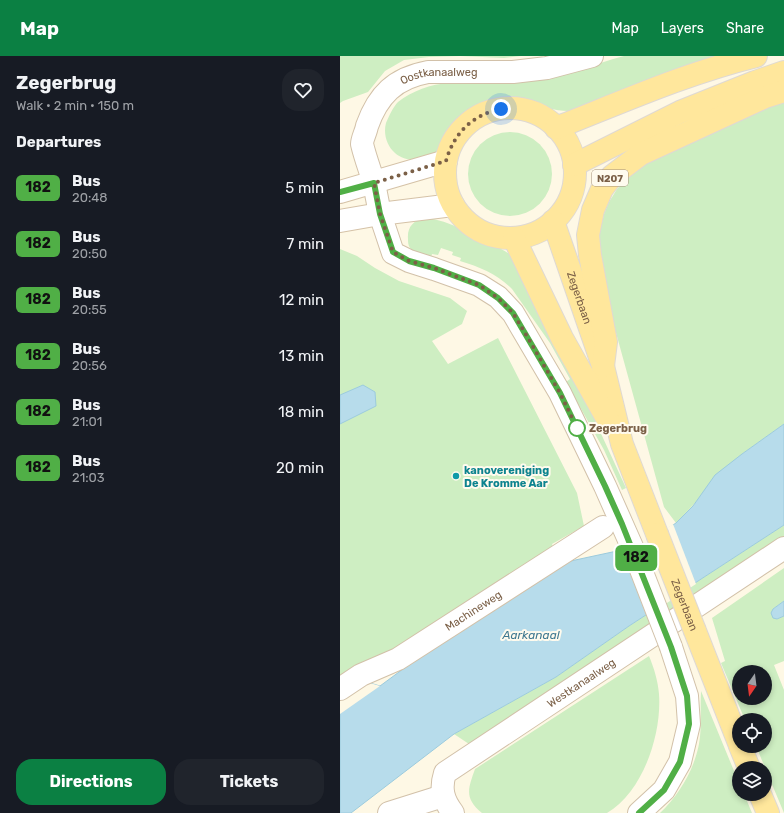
<!DOCTYPE html>
<meta charset="utf-8">
<style>
:root{--surface:#171b24;--page:#20242c;--text:#f1f3f6;--muted:#9ea1a6;--accent:#0b8043}
body{margin:0;font-family:Rubik,sans-serif;background:var(--page);color:var(--text);height:100vh;display:flex;flex-direction:column;font-size:15px;white-space:nowrap}
*{box-sizing:border-box;margin:0}
p{font-size:13px;color:var(--muted)}
.icon{flex:none;width:22px;height:22px;fill:none;stroke:currentColor;stroke-width:2;stroke-linecap:round;stroke-linejoin:round}
.map{position:relative;flex:1;overflow:hidden}
.drawer{display:flex;flex-direction:column;background:var(--surface);width:340px}
.drawer>*{flex:none}
.badge{padding:0 8px;border-radius:6px;font-size:14px;line-height:26px}
.needle{width:26px;rotate:194deg}
.controls{position:absolute;left:392px;top:609px;display:grid;gap:8px}
.controls a{display:grid;place-items:center;width:40px;height:40px;border-radius:50%;background:var(--surface);box-shadow:0 2px 6px #0003;font-size:20px}
.you{position:absolute;width:20px;height:20px;margin:-10px;border:3px solid #fff;border-radius:50%;background:#1a73e8;box-shadow:0 0 0 6px #1a73e833}
.map>.badge{position:absolute;translate:-50% -50%;box-shadow:0 0 0 2px #fff}
h2{padding:0 16px;font-size:15px;line-height:36px}
.round{display:grid;place-items:center;flex:none;width:42px;height:42px;border-radius:16px;background:var(--page)}
.overview{display:flex;align-items:center;justify-content:space-between;height:68px;padding:0 16px}
h1{font-size:19px;font-weight:700;line-height:30px}
.cta{display:flex;gap:8px;margin-top:auto;padding:8px 16px}
.cta a{flex:1;height:46px;border-radius:16px;background:var(--accent);color:#fff;font-size:16px;font-weight:700;line-height:46px;text-align:center}
.cta a+a{background:var(--page);color:var(--text)}
ul{padding:0;list-style:none}
li{display:flex;align-items:center;gap:12px;height:56px;padding:0 16px}
li div{flex:1}
li b{display:block;font-size:15px}
li em{font-style:normal}
li .badge{min-width:44px;font-weight:700;text-align:center}
header{display:flex;align-items:center;gap:24px;box-sizing:border-box;height:56px;padding:0 20px;background:var(--accent);color:#fff}
header strong{font-size:19px}
nav{display:flex;gap:22px;margin-inline-start:auto;font-size:14px}
main{display:flex;flex:1;min-height:0}
.map>svg:first-child{display:block}
</style>
<header>
<strong>Map</strong>
<nav><a>Map</a><a>Layers</a><a>Share</a></nav>
</header>
<main>
<section class="drawer">
<div class="overview"><div><h1>Zegerbrug</h1><p>Walk · 2 min · 150 m</p></div><a class="round"><svg class="icon" aria-label="heart" viewBox="0 0 24 24"><path d="M12 20l-8-8c-3-5 5-10 8-4 3-6 11-1 8 4z"/></svg></a></div>
<h2>Departures</h2>
<ul>
<li><span class="badge" style="background:#50af46;color:#111">182</span><div><b>Bus</b><p>20:48</p></div><em>5 min</em></li>
<li><span class="badge" style="background:#50af46;color:#111">182</span><div><b>Bus</b><p>20:50</p></div><em>7 min</em></li>
<li><span class="badge" style="background:#50af46;color:#111">182</span><div><b>Bus</b><p>20:55</p></div><em>12 min</em></li>
<li><span class="badge" style="background:#50af46;color:#111">182</span><div><b>Bus</b><p>20:56</p></div><em>13 min</em></li>
<li><span class="badge" style="background:#50af46;color:#111">182</span><div><b>Bus</b><p>21:01</p></div><em>18 min</em></li>
<li><span class="badge" style="background:#50af46;color:#111">182</span><div><b>Bus</b><p>21:03</p></div><em>20 min</em></li>
</ul>
<div class="cta"><a>Directions</a><a>Tickets</a></div>
</section>
<div class="map">
<svg width="444" height="757" viewBox="0 0 444 757">
<rect width="100%" height="100%" fill="#fef8e5"/>
<g fill="#ceeec2" fill-rule="evenodd">
<polygon points="0,0 181,0 164,2 120,0 89,1 64,4 45,15 28,36 3,45 0,47"/>
<path d="M 284,0 L 393,0 L 229,55 C 214,55 202,50 188,46 C 168,42 147,46 130,56 C 113,67 109,83 97,96 C 86,106 66,107 55,97 C 47,90 43,78 46,67 C 49,60 53,51 58,46 C 72,35 91,28 109,27 C 120,27 131,28 142,27 C 160,27 179,26 196,23 C 226,19 255,8 284,0 Z"/>
<polygon points="444,44 444,368 402,398 336,467 324,451 270,255 263,226 259,179 264,158 269,146 277,133 297,112 331,90"/>
<circle cx="170" cy="118" r="42"/>
<path d="M 84,162 C 98,163 110,167 122,174 C 126,176 129,180 133,181 C 149,190 161,189 175,203 L 235,321 L 286,432 L 282,434 L 264,394 L 226,326 L 230,323 L 210,287 L 172,233 C 157,218 140,211 120,205 L 121,202 L 112,199 L 113,196 L 101,192 L 98,199 L 92,198 L 91,202 C 84,199 75,197 70,192 C 68,189 68,186 68,183 C 67,171 73,165 84,162 Z"/>
<polygon points="0,193 17,200 35,212 59,225 110,242 127,255 122,268 92,285 108,308 158,282 237,437 244,470 212,488 214,494 54,598 0,625"/>
<polygon points="444,469 444,486 132,690 114,678 216,621 289,570"/>
<path d="M 444,512 L 444,545 L 433,553 L 437,563 L 444,560 L 444,605 L 434,609 L 444,634 L 444,757 L 416,690 L 425,690 L 425,664 L 405,664 L 381,607 L 385,605 L 372,562 ZM 399,616 L 425,616 L 425,642 L 399,642 Z"/>
<path d="M 309,600 C 314,612 318,625 319,638 C 322,678 303,736 267,757 L 142,757 C 124,742 128,733 135,713 Z"/>
<path d="M 361,635 L 399,727 L 399,738 L 404,738 L 412,757 L 320,757 C 339,739 354,714 359,688 C 362,671 360,652 361,635 Z"/>
</g>
<g fill="#b7dceb" stroke="#9ccbdd">
<polygon points="23,329 35,336 36,350 0,368 0,339"/>
<polygon points="444,368 444,469 289,570 216,621 114,678 11,757 0,757 0,641 23,625 40,630 162,540 226,506 277,495 280,504 336,467 353,450 375,419 402,398"/>
<polygon points="444,545 444,560 437,563 433,562 431,557 433,553"/>
</g>
<g fill="#fef8e5">
<polygon points="333,468 356,528 307,560 284,500"/>
<polygon points="23,625 40,630 0,658 0,641"/>
</g>
<g fill="none" stroke-linecap="round" stroke-linejoin="round">
<defs>
<g id="minor">
<path id="s1" d="M 34,127 C 30,114 25,101 22,88 C 22,83 26,76 27,70 C 38,39 55,22 88,16 L 173,16 L 207,12 L 252,0"/>
<path id="s2" d="M 0,633 L 21,619 L 58,603 L 263,471"/>
<polyline points="49,757 103,740"/>
</g>
<g id="tertiary">
<polyline points="34,127 40,158 53,197 69,205 94,213 139,229 158,241 173,257 220,337 265,430 293,493"/>
<path id="s3" d="M 113,757 C 103,744 100,733 105,717 L 444,492"/>
<polyline points="299,757 324,734 340,706 349,668 347,640 331,591"/>
</g>
<g id="secondary">
<polyline points="0,136 106,105"/>
<polyline points="0,165 40,158 113,149"/>
</g>
<g id="primary">
<circle cx="170" cy="117" r="65"/>
<path d="M 216,72 C 282,46 347,17 416,0"/>
<polyline points="234,109 340,56 415,26 444,16"/>
<path id="s4" d="M 213,165 L 263,310 L 282,388 L 317,478"/>
<polyline points="174,182 222,282 268,364"/>
<polyline points="263,310 266,286 250,199 248,179 253,154 262,133 272,120 301,98 425,41 444,35"/>
<polyline points="355,575 399,687"/>
<polyline points="400,690 409,712"/>
<polyline points="420,738 428,757"/>
</g>
</defs>
<use href="#minor" stroke="#d2c1a9" stroke-width="24"/>
<use href="#tertiary" stroke="#d2c1a9" stroke-width="24"/>
<use href="#secondary" stroke="#d5c2a7" stroke-width="24"/>
<use href="#primary" stroke="#dfd9d3" stroke-width="24"/>
<use href="#minor" stroke="#fff" stroke-width="22"/>
<use href="#tertiary" stroke="#fff" stroke-width="22"/>
<use href="#secondary" stroke="#fff" stroke-width="22"/>
<use href="#primary" stroke="#ffe79c" stroke-width="22"/>
<defs>
<polyline id="tertiary-bridge" points="293,493 331,591"/>
<g id="primary-bridge">
<path id="s5" d="M 317,478 L 355,575"/>
</g>
</defs>
<use href="#tertiary-bridge" stroke="#d2c1a9" stroke-width="24" stroke-linecap="butt"/>
<use href="#primary-bridge" stroke="#dfd9d3" stroke-width="24" stroke-linecap="butt"/>
<use href="#tertiary-bridge" stroke="#fff" stroke-width="22"/>
<use href="#primary-bridge" stroke="#ffe79c" stroke-width="22"/>
</g>
<g fill="none" stroke-linecap="round" stroke-linejoin="round">
<defs>
<polyline id="line" points="0,136 34,127 40,158 53,196 69,205 94,212 139,229 158,242 173,257 220,337 265,430 282,468 331,591 347,640 349,668 340,706 324,734 299,757"/>
</defs>
<use href="#line" stroke="#fff" stroke-width="9"/>
<use href="#line" stroke="#50af46" stroke-width="6"/>
<path stroke="#7b6047" stroke-width="4" stroke-dasharray="0 7.2" d="M 161,53 C 132,59 114,77 106,105 L 34,127 L 40,158 L 53,196 L 69,205 L 94,212 L 139,229 L 158,242 L 173,257 L 188,282 L 220,337 L 237,372"/>
</g>
<circle fill="#fff" stroke="#50af46" stroke-width="2" cx="237" cy="372" r="8"/>
<circle fill="#0f9aa8" stroke="#fffbee" stroke-width="1.5" cx="116" cy="420" r="4"/>
<g text-anchor="middle" stroke-width="4" stroke-linejoin="round" paint-order="stroke">
<rect fill="#fffbee" stroke="#a38e79" stroke-width="1" x="252" y="114" width="36" height="16" rx="3"/>
<g font-size="10" font-weight="bold" fill="#7b6047">
<text x="270" y="126">N207</text>
</g>
<g font-size="11" fill="#7b6047" stroke="#fffbee">
<text dy="4" stroke="none"><textPath href="#s1" startOffset="156">Oostkanaalweg</textPath></text>
<text dy="4" stroke="none"><textPath href="#s4" startOffset="81">Zegerbaan</textPath></text>
<text dy="4" stroke="none"><textPath href="#s5" startOffset="76">Zegerbaan</textPath></text>
<text dy="4" stroke="none"><textPath href="#s2" startOffset="155">Machineweg</textPath></text>
<text dy="4" stroke="none"><textPath href="#s3" startOffset="206">Westkanaalweg</textPath></text>
</g>
<g font-size="11" font-weight="bold" fill="#7b6047" stroke="#fffbee" text-anchor="start">
<text x="249" y="376">Zegerbrug</text>
</g>
<g font-size="11" font-weight="bold" fill="#0d838f" stroke="#fffbee" text-anchor="start">
<text x="124" y="418">kanovereniging<tspan x="124" dy="13">De Kromme Aar</tspan></text>
</g>
<g font-size="12" font-style="italic" fill="#3e7890" stroke="#fffbee">
<text x="191" y="583">Aarkanaal</text>
</g>
</g>
</svg>
<div class="controls">
<a><svg class="needle" viewBox="-14 -14 28 28"><path d="M0-13l5 13h-10z" fill="#e53935"/><path d="M0 13l5-13h-10z" fill="#9ea1a6"/></svg></a>
<a><svg class="icon" aria-label="locate" viewBox="0 0 24 24"><circle cx="12" cy="12" r="6"/><path d="M12 2v4M12 18v4M2 12h4M18 12h4"/></svg></a>
<a><svg class="icon" aria-label="layers" viewBox="0 0 24 24"><path d="M12 4l9 5-9 5-9-5zM3 14l9 5 9-5"/></svg></a>
</div>
<div class="you" style="left:161px;top:53px"></div>
<b class="badge" style="left:296px;top:502px;background:#50af46;color:#111">182</b>
</div>
</main>
